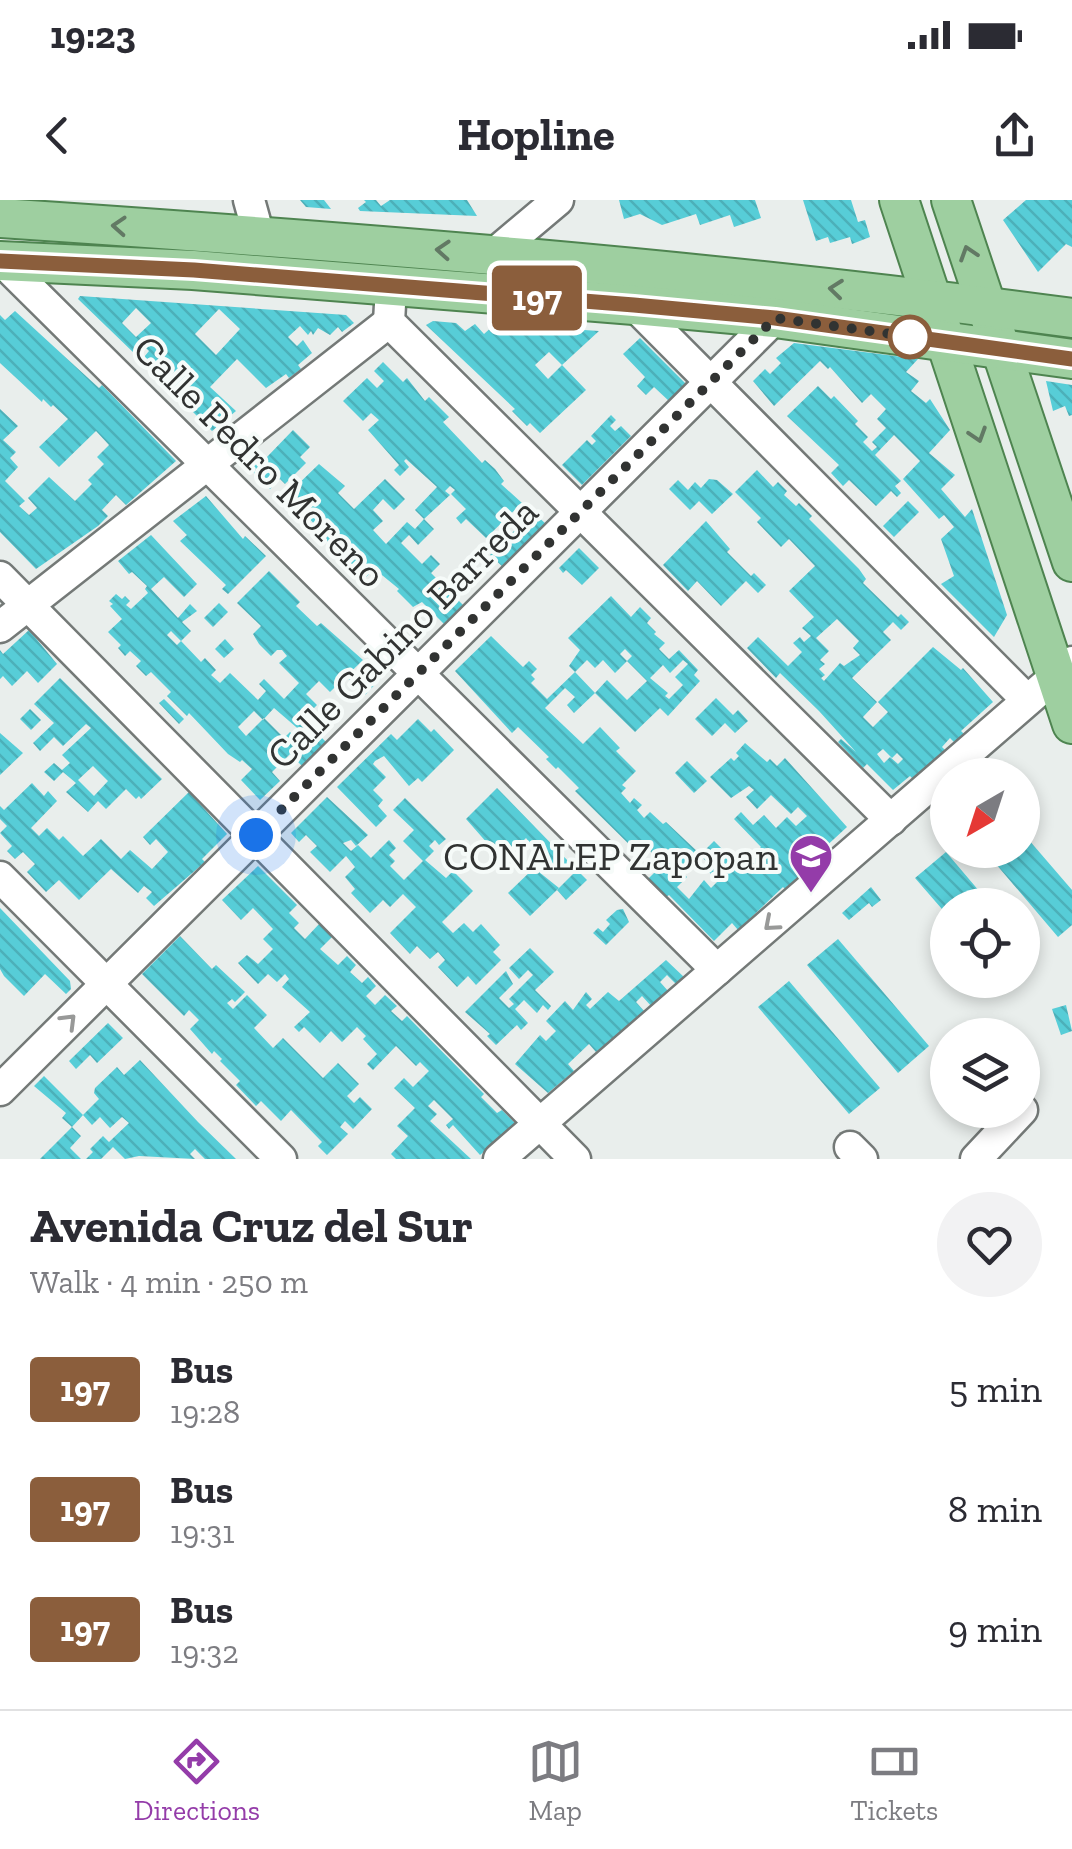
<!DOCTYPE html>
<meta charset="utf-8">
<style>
:root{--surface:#fff;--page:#f2f2f3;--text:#2b2b33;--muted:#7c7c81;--line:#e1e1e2;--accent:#943ca9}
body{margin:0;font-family:"Zilla Slab",serif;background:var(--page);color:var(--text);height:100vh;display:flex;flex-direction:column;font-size:38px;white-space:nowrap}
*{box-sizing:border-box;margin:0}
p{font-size:32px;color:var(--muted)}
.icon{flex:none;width:55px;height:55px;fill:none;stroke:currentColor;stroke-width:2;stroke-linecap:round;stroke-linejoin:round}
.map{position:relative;height:959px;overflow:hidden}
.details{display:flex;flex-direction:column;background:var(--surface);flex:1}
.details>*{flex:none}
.badge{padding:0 20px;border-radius:8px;font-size:35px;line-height:65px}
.needle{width:65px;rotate:219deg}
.tools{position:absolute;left:930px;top:558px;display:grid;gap:20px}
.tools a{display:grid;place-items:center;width:110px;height:110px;border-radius:50%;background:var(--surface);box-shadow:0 5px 15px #0003;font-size:50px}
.you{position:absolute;width:50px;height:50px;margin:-25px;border:8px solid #fff;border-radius:50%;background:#1a73e8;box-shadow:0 0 0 15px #1a73e833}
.map>.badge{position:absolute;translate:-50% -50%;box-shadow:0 0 0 5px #fff}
.round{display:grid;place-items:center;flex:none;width:105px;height:105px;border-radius:52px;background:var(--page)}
.summary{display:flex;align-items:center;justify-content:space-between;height:170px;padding:0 30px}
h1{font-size:48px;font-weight:700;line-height:75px}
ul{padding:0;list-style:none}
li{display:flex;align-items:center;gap:30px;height:120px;padding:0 30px}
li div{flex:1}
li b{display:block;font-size:38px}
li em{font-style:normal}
li .badge{min-width:110px;font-weight:700;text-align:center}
.status{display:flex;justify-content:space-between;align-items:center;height:70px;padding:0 50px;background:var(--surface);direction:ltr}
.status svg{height:28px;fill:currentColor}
header{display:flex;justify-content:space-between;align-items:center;height:130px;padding:0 30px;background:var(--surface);font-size:45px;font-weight:700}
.tabs{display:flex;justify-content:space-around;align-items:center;height:140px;border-top:2px solid var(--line);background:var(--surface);font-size:28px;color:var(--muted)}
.tabs a{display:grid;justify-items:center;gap:5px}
.tabs .active{color:var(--accent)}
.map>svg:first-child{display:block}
</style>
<div class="status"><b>19:23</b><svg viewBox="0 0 49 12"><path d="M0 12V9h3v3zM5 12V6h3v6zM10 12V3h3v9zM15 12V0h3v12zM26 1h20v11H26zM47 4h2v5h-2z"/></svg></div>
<header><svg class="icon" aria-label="back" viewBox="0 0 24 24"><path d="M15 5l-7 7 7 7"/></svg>Hopline<svg class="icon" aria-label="share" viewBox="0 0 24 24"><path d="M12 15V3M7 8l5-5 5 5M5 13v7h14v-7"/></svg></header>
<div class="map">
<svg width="1072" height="959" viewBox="0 0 1072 959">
<defs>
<pattern id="building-back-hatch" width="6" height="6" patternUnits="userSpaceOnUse" patternTransform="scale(2.5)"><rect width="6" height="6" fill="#57cdd7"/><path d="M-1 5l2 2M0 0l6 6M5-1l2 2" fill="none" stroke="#4cb0b9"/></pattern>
</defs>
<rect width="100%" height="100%" fill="#e9eeec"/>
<g fill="url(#building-back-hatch)" fill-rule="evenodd">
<polygon points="300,0 324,0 331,9 306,7"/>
<polygon points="364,0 376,0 381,6 390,0 467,0 477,16 360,11 358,8 366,2"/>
<polygon points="619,0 755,0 761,18 734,27 730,15 700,25 696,14 662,25 640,14 624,19"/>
<polygon points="803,0 851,0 858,22 865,20 870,37 852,44 850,37 830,43 828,37 816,41"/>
<polygon points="1026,0 1072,0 1072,47 1066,44 1038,72 1003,20"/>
<path d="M 80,96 L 346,115 L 354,123 L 342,132 L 338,127 L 330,135 L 318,128 L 313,135 L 311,131 L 308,135 L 300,126 L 288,137 L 297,146 L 303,140 L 312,153 L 298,165 L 301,169 L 289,178 L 286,174 L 266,188 L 237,159 L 210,187 L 236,211 L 212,231 L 156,175 L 159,172 L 144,157 L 149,151 L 144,146 L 136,155 L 78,99 ZM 136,108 L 151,123 L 136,137 L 122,123 ZM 219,109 L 240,129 L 216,155 L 195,134 Z"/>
<polygon points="15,111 99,188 102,185 176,261 126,305 116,295 102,310 108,316 98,326 36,369 0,332 0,209 18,226 3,240 16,252 10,258 18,267 5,281 25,301 19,306 29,315 37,308 28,298 49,277 75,301 92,284 88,280 104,264 97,257 109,245 96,231 59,267 39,247 68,219 53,205 51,207 43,199 42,202 0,163 0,115 5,120"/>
<path d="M 433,121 L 456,123 L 465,131 L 475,124 L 484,134 L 494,125 L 504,126 L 513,134 L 520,127 L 550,128 L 549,125 L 583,127 L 584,130 L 599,131 L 562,165 L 586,190 L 540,233 L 530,223 L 527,226 L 512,211 L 515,209 L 426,125 ZM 549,152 L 562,165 L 548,179 L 535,165 Z"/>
<polygon points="640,138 687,185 670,202 654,187 646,195 637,186 645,177 623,154"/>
<polygon points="794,143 918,159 906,172 919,181 911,191 926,203 930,199 950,230 929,253 955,275 941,289 965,317 972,309 1007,415 994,437 941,384 954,376 941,339 954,327 944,315 939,319 903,279 920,261 894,235 875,255 901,281 895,286 901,293 897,297 891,291 876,306 849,280 843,286 831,273 839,265 787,216 818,186 831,199 834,196 858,221 855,224 868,237 863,242 872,251 877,247 872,242 886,228 877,219 886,209 871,194 862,203 830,167 828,169 820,161 774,206 753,181 765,169 770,174 781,163 776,158"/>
<polygon points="383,162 403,182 407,178 425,201 429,197 449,217 443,222 482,263 485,260 495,269 504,281 501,284 522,303 486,338 466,319 461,324 456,318 466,309 451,294 455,290 450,286 445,291 450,295 424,319 415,310 437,287 406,259 404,261 409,267 400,276 394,270 399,265 368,230 379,220 371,213 363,221 343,201 367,178 377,188 384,181 374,171"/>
<polygon points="1046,181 1072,185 1072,215 1069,216 1065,206 1053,211"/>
<polygon points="611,215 616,220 610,226 615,231 621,226 631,236 582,285 562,265 587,240 592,245 596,241 591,236"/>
<polygon points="293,230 310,247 300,257 306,263 285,284 280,279 270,289 247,266 262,254 266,258"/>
<polygon points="319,264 345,286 338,293 354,309 385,279 405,299 394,310 383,299 373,310 383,321 373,330 386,344 407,322 415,329 424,319 434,329 418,345 409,335 401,343 422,364 431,355 440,364 431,373 464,406 445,425 422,402 413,407 397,391 399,389 377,371 377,366 365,378 325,339 330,334 319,323 316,326 298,306 300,304 289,293"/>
<path d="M 757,270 L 773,287 L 778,282 L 787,291 L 784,295 L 796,306 L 799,303 L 812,316 L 809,319 L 859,369 L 866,379 L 863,383 L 898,417 L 901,414 L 909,422 L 901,430 L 893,422 L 883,432 L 891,440 L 852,478 L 877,502 L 863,517 L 873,527 L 888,512 L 878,502 L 933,447 L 961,470 L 963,468 L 993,502 L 961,531 L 965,535 L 955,543 L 950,538 L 942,547 L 946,551 L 913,579 L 910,576 L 893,590 L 867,564 L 863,568 L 838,542 L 841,539 L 856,552 L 819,511 L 780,473 L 776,478 L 747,448 L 758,437 L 788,466 L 802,452 L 793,443 L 800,437 L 804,442 L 811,436 L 802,428 L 814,417 L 789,391 L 815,366 L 789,339 L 781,347 L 757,322 L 761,318 L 735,292 ZM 837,419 L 859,441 L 853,448 L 860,455 L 844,466 L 840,463 L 824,481 L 821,478 L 825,475 L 819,469 L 825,464 L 820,460 L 829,451 L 816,438 ZM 883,549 L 892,558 L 897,553 L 903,559 L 898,564 L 890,557 L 884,563 L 877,554 Z"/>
<polygon points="709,279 717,280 733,294 712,314 699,301 690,310 669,289 678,280 688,290 695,282 701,288"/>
<polygon points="206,296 243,339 245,336 266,356 228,394 222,389 226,385 180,341 187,335 173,321"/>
<polygon points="908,301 919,312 894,337 883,326"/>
<polygon points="533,312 547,325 504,368 490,355"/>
<polygon points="706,321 730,349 727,352 751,376 754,373 766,385 758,393 746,381 721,406 697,381 688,391 663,365"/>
<path d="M 151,335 L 197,384 L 184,397 L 164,377 L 151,389 L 178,418 L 190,404 L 197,411 L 182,422 L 191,431 L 181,441 L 171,431 L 167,435 L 177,445 L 181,441 L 201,462 L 205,458 L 216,470 L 211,475 L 220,483 L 230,473 L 258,500 L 266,491 L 259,484 L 264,479 L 284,499 L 299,483 L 279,463 L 287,456 L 282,450 L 277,450 L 271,456 L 259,444 L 253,434 L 261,426 L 237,403 L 269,371 L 300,402 L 296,406 L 317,426 L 321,423 L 363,460 L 330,492 L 319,481 L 306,494 L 317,505 L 303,519 L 326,542 L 302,566 L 290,554 L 272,572 L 280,581 L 260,600 L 241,580 L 252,569 L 242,560 L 240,562 L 228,554 L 189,513 L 187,516 L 167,496 L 171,492 L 151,472 L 146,476 L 136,466 L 141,461 L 130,451 L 125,456 L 118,448 L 121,445 L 108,432 L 122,419 L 110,406 L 113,404 L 109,401 L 116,394 L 122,399 L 125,396 L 130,401 L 126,405 L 131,409 L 148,393 L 145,389 L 147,386 L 132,372 L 129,374 L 118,361 ZM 274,508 L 303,533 L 297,539 L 290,532 L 284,538 L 264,518 L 246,536 L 238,527 L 254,511 L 263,520 Z"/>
<polygon points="579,348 599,368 582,385 566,370 563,373 559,368"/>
<path d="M 611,396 L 631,417 L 640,407 L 651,418 L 647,423 L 656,432 L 654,434 L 665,443 L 659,449 L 669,459 L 679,450 L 698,470 L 694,475 L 700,481 L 668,516 L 660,508 L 635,532 L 595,493 L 607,480 L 627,500 L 647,481 L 627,461 L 632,456 L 625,449 L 620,454 L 627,461 L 615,473 L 603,460 L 595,468 L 587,460 L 575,472 L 569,466 L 580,450 L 568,438 ZM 683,460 L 688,464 L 675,477 L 683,485 L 669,499 L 665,496 L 668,493 L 650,478 L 663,465 L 670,473 Z"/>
<polygon points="219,403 228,412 213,427 204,418"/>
<polygon points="29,430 57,464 38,483 27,471 12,486 3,476 0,479 0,450 3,454"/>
<polygon points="491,436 523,467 529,461 537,469 531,475 535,479 531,483 547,499 575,472 595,493 574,513 567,505 575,497 565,488 545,508 583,544 600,527 620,548 616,551 636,571 622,585 626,588 621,593 630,603 634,598 642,605 637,610 644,618 650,612 663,624 666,622 700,654 682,672 687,677 677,687 689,699 704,680 711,688 718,681 707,670 711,666 700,655 714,641 740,667 761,647 734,619 741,612 753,625 764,615 776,628 787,617 796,626 807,616 798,607 791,614 771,595 757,609 746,597 754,590 749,586 731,598 710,577 731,558 734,561 739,556 736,553 745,543 767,562 770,559 777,566 785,558 847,627 809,662 813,666 785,689 783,687 738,730 732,723 714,741 669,695 665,698 647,680 663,664 650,651 643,658 575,591 579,588 558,567 556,569 546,559 549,557 518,527 512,533 455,471"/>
<polygon points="225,439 234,449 224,458 215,449"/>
<polygon points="367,462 382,477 365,495 349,479"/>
<path d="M 60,478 L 162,579 L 141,599 L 139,596 L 136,599 L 126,589 L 106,609 L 98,601 L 88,612 L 66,592 L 76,583 L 63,572 L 54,581 L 44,572 L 54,563 L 62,570 L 70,563 L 62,555 L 91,528 L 86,524 L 63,546 L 54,537 L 40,551 L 33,543 L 54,523 L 34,504 ZM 93,566 L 108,581 L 94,596 L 78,580 Z"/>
<polygon points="716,498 733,515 738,510 748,521 735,533 725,523 712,536 695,519"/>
<polygon points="164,499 184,519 179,524 159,503"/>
<polygon points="30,509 41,520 31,530 20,519"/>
<polygon points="418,519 431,532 434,529 454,550 422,582 418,578 409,586 384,556 375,561 373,564 386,577 373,590 383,600 378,606 387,616 376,627 337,587 391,534 397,540"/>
<polygon points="0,533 23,553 0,575"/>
<polygon points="687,561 707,581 694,593 675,573"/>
<polygon points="32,583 44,596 48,591 57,601 31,628 39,636 47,628 59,640 63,636 83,656 101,639 121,659 130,650 152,669 168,652 156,639 150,645 143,637 189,592 227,634 202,659 205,662 154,706 146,698 152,692 144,686 138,693 111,669 79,700 59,680 46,692 27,672 35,664 23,652 15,659 7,651 12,646 0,633 7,626 0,619 0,606 4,610"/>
<polygon points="497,588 570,663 561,672 552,663 549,667 526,638 503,661 466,619"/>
<polygon points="327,597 368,635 356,646 351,640 343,643 351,651 358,645 371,658 389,640 396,648 389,655 395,661 390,666 404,680 423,661 403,641 414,630 393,610 405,598 446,639 439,645 435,640 429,646 434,651 425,660 446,678 453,671 473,691 442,722 453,733 464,723 473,732 481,724 500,745 493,752 501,760 476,785 468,776 457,787 438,767 445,760 438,752 430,759 417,746 410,754 390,733 416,707 403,694 390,707 383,700 370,713 351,693 355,689 345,677 355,667 346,656 330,672 310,652 317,646 306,635 299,642 291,633"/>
<polygon points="1022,632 1072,690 1072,725 1058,737 984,650 1022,650"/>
<polygon points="946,652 991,705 948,705 948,716 915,678"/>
<polygon points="258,666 297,705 289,713 299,723 294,728 305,739 320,723 333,736 320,749 338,765 347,756 356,765 350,772 362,783 368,777 376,786 366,796 375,805 385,795 397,806 391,811 402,821 407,816 484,894 481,897 497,913 502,910 516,924 480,955 453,925 449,929 446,925 453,919 434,900 428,906 437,914 430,921 471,959 396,959 391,954 408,936 397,926 415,908 394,888 404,878 413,887 429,871 420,862 416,866 396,846 373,870 367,864 377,854 363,839 366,836 357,827 342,842 331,831 320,843 304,827 299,832 294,827 310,812 282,787 289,779 285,774 277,782 268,774 258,784 238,763 247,755 258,764 273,749 263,739 273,729 253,708 241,720 222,700"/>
<polygon points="534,668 559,688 530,716 508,693"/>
<polygon points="577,670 587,680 566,700 557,690"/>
<polygon points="871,687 881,700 872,707 869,703 849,720 842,713"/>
<polygon points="0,708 70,781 71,789 66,794 45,774 24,796 4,776 0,769"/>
<polygon points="623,709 629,722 606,745 593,733 598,728 603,732 610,724 606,720 617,710"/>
<polygon points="180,736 212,769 216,765 245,792 235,802 232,799 227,803 233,809 247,795 267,815 254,828 273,848 283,838 323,878 338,863 359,884 347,896 354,903 360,897 372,909 353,929 345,921 340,927 348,934 327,955 318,946 322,942 291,910 281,921 261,901 256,906 236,885 240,881 220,861 222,859 214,851 212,854 190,829 199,820 189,810 184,816 142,774"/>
<polygon points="838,739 929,846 898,873 807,765"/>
<polygon points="530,748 554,772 535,790 551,806 548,810 543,805 537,813 524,800 515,809 528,823 521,830 517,825 496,845 487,836 490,834 465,812 506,771 513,784 499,798 509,808 514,804 509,799 533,775 528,770 519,779 509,768"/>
<polygon points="666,760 685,778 677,785 667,775 660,782 669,792 652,807 642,796 636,802 645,812 596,852 589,844 568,864 574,871 548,893 515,864 540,835 546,841 556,831 546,821 565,801 573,810 586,792 592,799 586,805 590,809 608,792 619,801"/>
<polygon points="789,781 880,888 849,914 758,807"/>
<polygon points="1066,805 1072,831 1061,835 1052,809"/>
<polygon points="108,823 123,838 97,863 90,855 76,869 69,861"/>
<polygon points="140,860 198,922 236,959 205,959 195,949 190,954 195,959 139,956 125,959 113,947 101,959 86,959 93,952 90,949 103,936 109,942 129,923 122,917 110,928 100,917 92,925 83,915 99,899 94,893 95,888 117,867 124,875"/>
<polygon points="44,876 83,915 72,927 62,918 66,913 34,886"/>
<polygon points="72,927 81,936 70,948 81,959 40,959"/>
</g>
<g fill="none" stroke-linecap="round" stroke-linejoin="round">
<defs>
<g id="minor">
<polyline points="249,0 259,36"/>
<polyline points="494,54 558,0"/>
<polyline points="2,61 717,770"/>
<polyline points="391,87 389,122 891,620"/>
<polyline points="634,105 1027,500"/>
<polyline points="0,377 575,959"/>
<polyline points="0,427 389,122"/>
<polyline points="0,677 281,959"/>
<polyline points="0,890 775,118"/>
<polyline points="850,947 862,959"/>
<polyline points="499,959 1072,462"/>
<polyline points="976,959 1022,910"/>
</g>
<g id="major">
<polyline points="899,0 1072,524"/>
<polyline points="951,0 1072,362"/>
<path d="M 0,18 C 358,42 716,70 1072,118"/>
<polyline points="0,61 193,70 634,105 775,118 1072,159"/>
</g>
</defs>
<use href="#minor" stroke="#747977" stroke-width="35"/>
<use href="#major" stroke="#4e8450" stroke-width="42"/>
<use href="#minor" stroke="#fff" stroke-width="30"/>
<use href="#major" stroke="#9ecfa0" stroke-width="38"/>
</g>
<defs><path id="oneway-chevron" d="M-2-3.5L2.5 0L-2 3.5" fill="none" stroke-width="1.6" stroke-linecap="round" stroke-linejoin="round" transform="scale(2.5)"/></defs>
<g stroke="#627964">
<use href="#oneway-chevron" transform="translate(119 26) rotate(-176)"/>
<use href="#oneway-chevron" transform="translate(443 50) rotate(-176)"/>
<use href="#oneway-chevron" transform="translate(968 53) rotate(-108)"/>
<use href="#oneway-chevron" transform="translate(836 89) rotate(-174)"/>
<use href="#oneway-chevron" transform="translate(978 235) rotate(72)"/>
</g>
<g stroke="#989998">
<use href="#oneway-chevron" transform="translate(771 724) rotate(139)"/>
<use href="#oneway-chevron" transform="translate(69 821) rotate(-45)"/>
</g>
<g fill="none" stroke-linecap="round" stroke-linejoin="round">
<defs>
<polyline id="line" points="0,61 194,70 634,105 775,118 1072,159"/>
</defs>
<use href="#line" stroke="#fff" stroke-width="22"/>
<use href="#line" stroke="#8b5e3c" stroke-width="15"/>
<polyline stroke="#313332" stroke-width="10" stroke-dasharray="0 18" points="256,635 775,118 913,137 910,137"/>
</g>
<defs>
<symbol id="university-pin" viewBox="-11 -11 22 30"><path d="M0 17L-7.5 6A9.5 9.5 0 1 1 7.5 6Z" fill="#943ca9" stroke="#f6fbf9"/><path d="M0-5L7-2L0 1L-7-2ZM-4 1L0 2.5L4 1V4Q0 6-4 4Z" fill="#fff"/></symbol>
</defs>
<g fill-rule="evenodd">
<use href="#university-pin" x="786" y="631" width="50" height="68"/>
</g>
<circle fill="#fff" stroke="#8b5e3c" stroke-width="5" cx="910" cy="137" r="20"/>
<g text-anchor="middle" stroke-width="8" stroke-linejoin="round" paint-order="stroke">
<g font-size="40" fill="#313332" stroke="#f6fbf9">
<text transform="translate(260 261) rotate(45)" y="14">Calle Pedro Moreno</text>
<text transform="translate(402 433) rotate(-45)" y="14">Calle Gabino Barreda</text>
</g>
<g font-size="40" fill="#313332" stroke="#f6fbf9" text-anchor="end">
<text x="778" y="670">CONALEP Zapopan</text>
</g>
</g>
</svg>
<div class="tools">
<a><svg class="needle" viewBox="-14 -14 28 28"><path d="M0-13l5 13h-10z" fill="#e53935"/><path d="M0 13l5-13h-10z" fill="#7c7c81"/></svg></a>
<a><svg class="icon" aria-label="locate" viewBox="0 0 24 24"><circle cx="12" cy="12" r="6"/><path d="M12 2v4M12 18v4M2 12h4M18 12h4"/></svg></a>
<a><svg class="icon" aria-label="layers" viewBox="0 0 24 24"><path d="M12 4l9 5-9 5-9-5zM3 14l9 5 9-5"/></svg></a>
</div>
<div class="you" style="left:256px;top:635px"></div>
<b class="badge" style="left:537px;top:98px;background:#8b5e3c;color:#fff">197</b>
</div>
<section class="details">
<div class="summary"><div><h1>Avenida Cruz del Sur</h1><p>Walk · 4 min · 250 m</p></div><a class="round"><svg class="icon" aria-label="heart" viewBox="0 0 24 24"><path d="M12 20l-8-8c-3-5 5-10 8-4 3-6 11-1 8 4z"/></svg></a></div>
<ul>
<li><span class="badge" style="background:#8b5e3c;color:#fff">197</span><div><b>Bus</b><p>19:28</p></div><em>5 min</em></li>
<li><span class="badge" style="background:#8b5e3c;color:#fff">197</span><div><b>Bus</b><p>19:31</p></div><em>8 min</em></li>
<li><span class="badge" style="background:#8b5e3c;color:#fff">197</span><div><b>Bus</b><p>19:32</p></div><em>9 min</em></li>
</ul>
</section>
<nav class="tabs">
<a class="active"><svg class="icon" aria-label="directions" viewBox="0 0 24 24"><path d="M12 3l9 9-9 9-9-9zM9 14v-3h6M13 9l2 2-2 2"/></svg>Directions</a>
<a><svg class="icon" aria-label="map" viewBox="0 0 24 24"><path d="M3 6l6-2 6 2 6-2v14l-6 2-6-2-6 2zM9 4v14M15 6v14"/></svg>Map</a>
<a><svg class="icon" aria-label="tickets" viewBox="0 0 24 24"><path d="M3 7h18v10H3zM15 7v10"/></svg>Tickets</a>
</nav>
